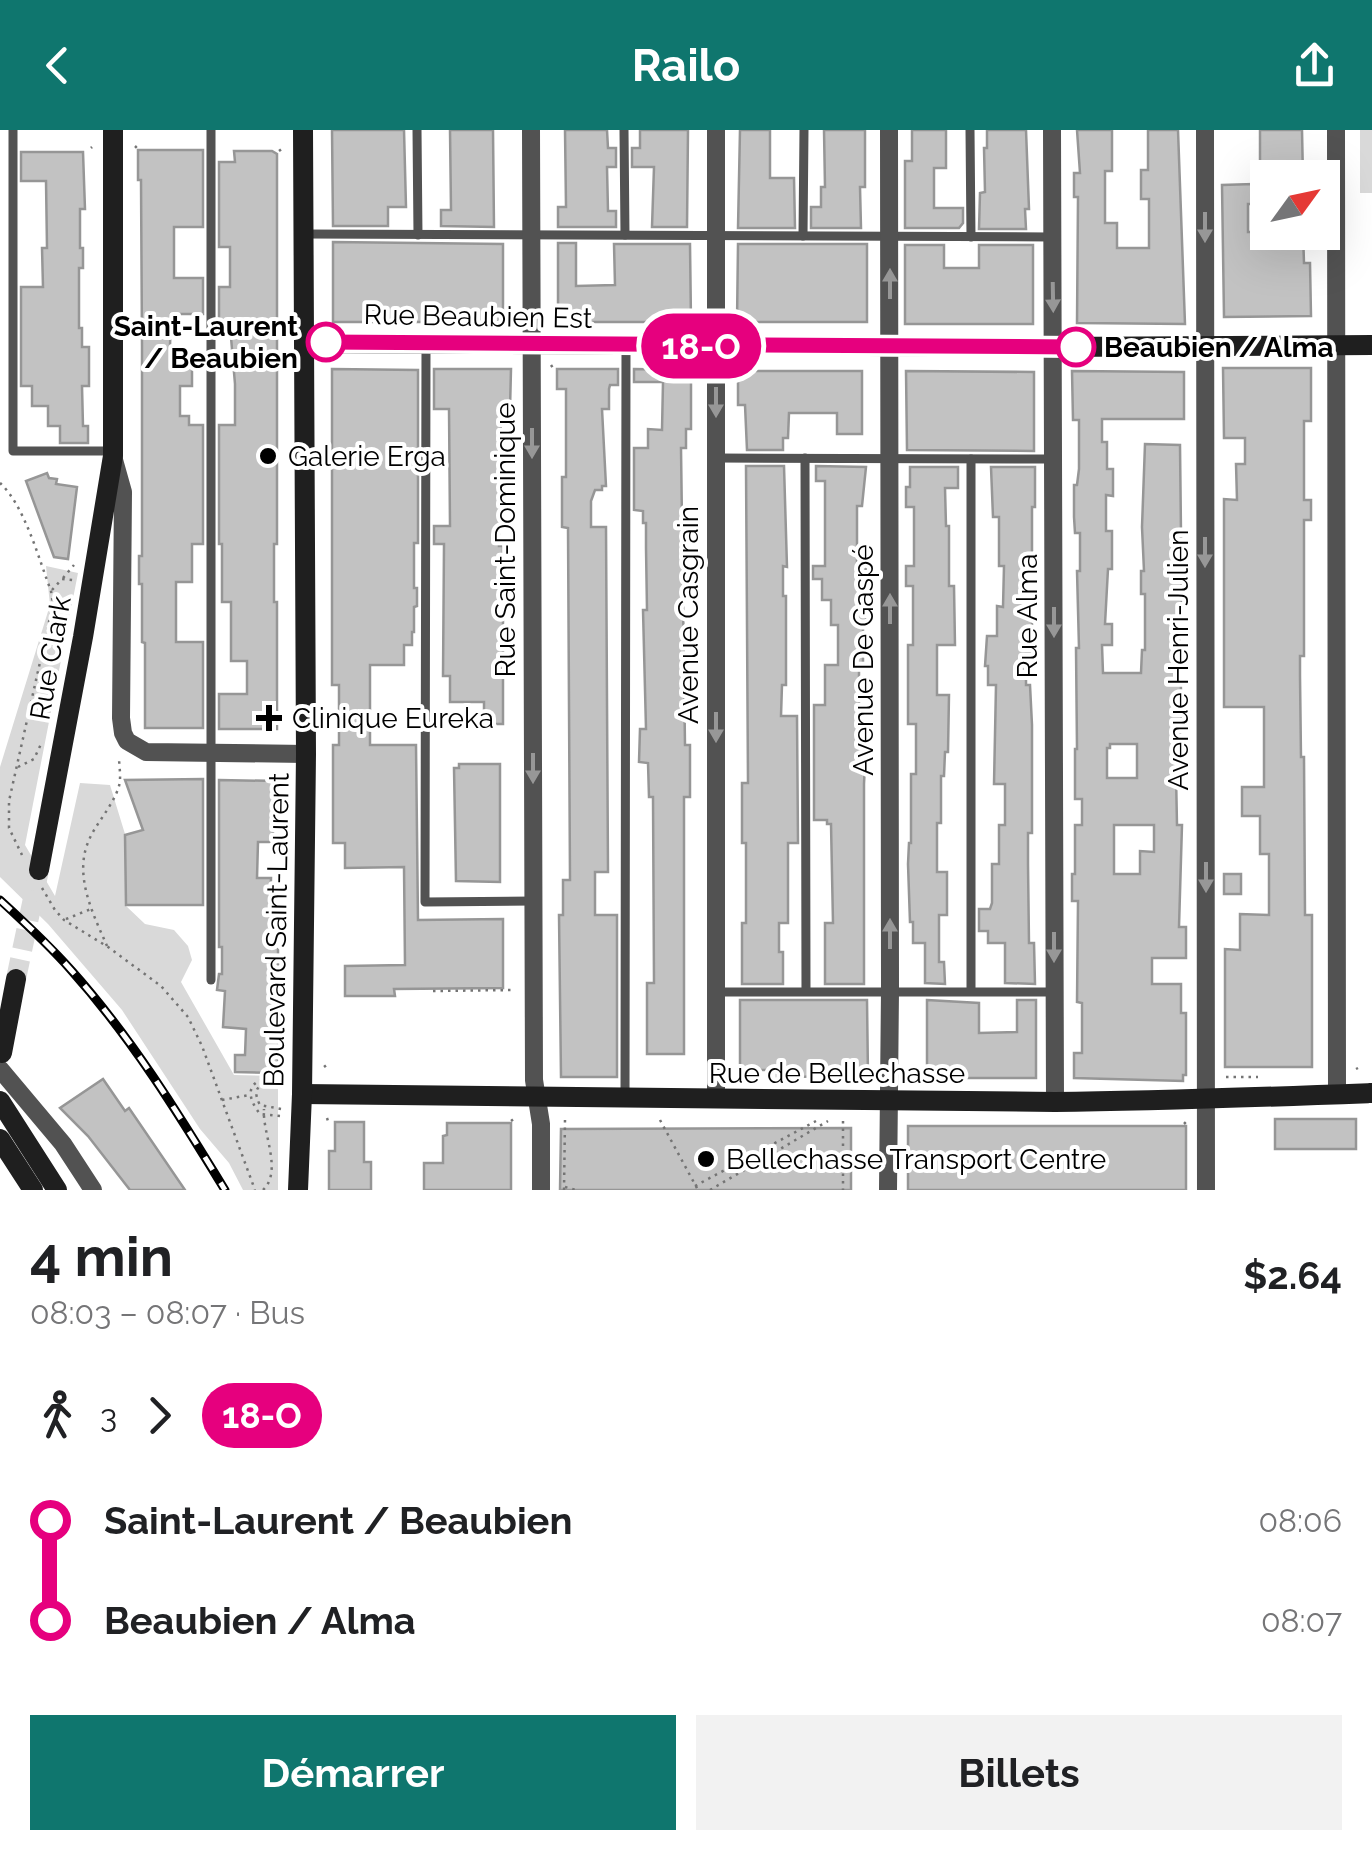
<!DOCTYPE html>
<html lang="fr">
<meta charset="utf-8">
<style>
:root{--surface:#fff;--page:#f2f2f2;--text:#202124;--muted:#757577;--accent:#0f766e}
body{margin:0;font-family:Raleway,sans-serif;background:var(--page);color:var(--text);height:100vh;display:flex;flex-direction:column;font-size:38px;white-space:nowrap}
*{box-sizing:border-box;margin:0}
p{font-size:32px;color:var(--muted)}
.icon{flex:none;width:55px;height:55px;fill:none;stroke:currentColor;stroke-width:2;stroke-linecap:round;stroke-linejoin:round}
.map{position:relative;height:1060px;overflow:hidden}
.panel{display:flex;flex-direction:column;background:var(--surface);flex:1}
.panel>*{flex:none}
.badge{padding:0 20px;border-radius:32px;font-size:35px;line-height:65px}
.needle{width:65px;rotate:57deg}
.fabs{position:absolute;left:1250px;top:30px;display:grid;gap:20px}
.fabs a{display:grid;place-items:center;width:90px;height:90px;border-radius:0px;background:var(--surface);box-shadow:0 10px 40px #0002;font-size:50px}
.map>.badge{position:absolute;translate:-50% -50%;box-shadow:0 0 0 5px #fff}
.legs{display:flex;align-items:center;gap:15px;height:110px;padding:0 30px;font-size:32px}
.legs p{margin-inline-start:auto}
.headline{display:flex;align-items:center;justify-content:space-between;height:170px;padding:0 30px}
h1{font-size:55px;font-weight:700;line-height:75px}
.cta{display:flex;gap:20px;margin-top:auto;padding:20px 30px}
.cta a{flex:1;height:115px;border-radius:0px;background:var(--accent);color:#fff;font-size:40px;font-weight:700;line-height:115px;text-align:center}
.cta a+a{background:var(--page);color:var(--text)}
ul{padding:0 30px;list-style:none}
li{display:flex;align-items:center;gap:35px;height:100px;font-size:38px}
li i{display:grid;place-items:center;width:15px;height:100%;margin:0 12px;background:currentColor}
li i::after{content:'';width:25px;height:25px;margin:-12px;border:8px solid;border-radius:50%;background:var(--surface)}
li p{margin-inline-start:auto}
li:first-child i{background:linear-gradient(#0000 50%,currentColor 0)}
li:last-child i{background:linear-gradient(currentColor 50%,#0000 0)}
header{display:flex;justify-content:space-between;align-items:center;height:130px;padding:0 30px;background:var(--accent);color:#fff;font-size:45px;font-weight:700}
.map>svg:first-child{display:block}
</style>
<header><svg class="icon" aria-label="back" viewBox="0 0 24 24"><path d="M15 5l-7 7 7 7"/></svg>Railo<svg class="icon" aria-label="share" viewBox="0 0 24 24"><path d="M12 15V3M7 8l5-5 5 5M5 13v7h14v-7"/></svg></header>
<div class="map">
<svg width="1372" height="1060" viewBox="0 0 1372 1060">
<rect width="100%" height="100%" fill="#fff"/>
<g fill="#d9d9d9">
<rect x="1360" y="0" width="12" height="63"/>
<polygon points="46,436 78,443 25,715 55,766 80,653 110,655 125,704 125,775 145,794 174,800 188,816 192,830 181,852 234,945 278,946 278,1060 243,1060 229,1033 200,999 122,880 48,794 0,747 0,637 50,475"/>
</g>
<g fill="#c2c2c2" stroke="#969696" stroke-width="2.5" fill-rule="evenodd">
<polygon points="332,0 404,0 406,77 388,77 388,96 333,96"/>
<polygon points="450,0 493,0 494,97 441,96 441,80 451,80"/>
<polygon points="565,0 607,0 608,18 616,18 616,37 607,37 608,81 616,81 616,97 558,97 558,77 566,77"/>
<polygon points="640,0 688,0 687,97 652,97 654,37 632,37 632,18 640,18"/>
<polygon points="740,0 770,0 770,48 794,48 795,98 738,98"/>
<polygon points="824,0 865,0 865,57 860,57 861,98 811,98 811,77 821,77 821,57 825,57"/>
<polygon points="912,0 946,0 946,38 934,38 934,78 963,78 963,93 959,98 905,98 905,31 912,31"/>
<polygon points="987,0 1026,0 1029,79 1025,79 1026,99 979,99 980,63 985,62 984,18 987,18"/>
<polygon points="1077,0 1112,0 1112,41 1105,41 1105,93 1117,93 1117,118 1149,118 1149,69 1141,69 1141,40 1148,40 1148,0 1178,0 1185,194 1077,193 1078,67 1074,67 1074,43 1080,43"/>
<polygon points="1260,0 1302,0 1303,48 1260,48"/>
<polygon points="138,20 203,20 203,97 174,97 174,148 203,148 203,184 171,184 170,216 182,216 182,236 192,236 192,256 180,256 180,286 189,286 189,295 203,295 203,414 192,414 192,452 176,452 176,512 203,512 203,598 145,598 145,513 142,512 142,454 139,454 139,426 142,426 142,216 141,50 138,50"/>
<polygon points="234,21 272,21 277,24 277,414 274,414 274,472 277,472 277,599 219,599 219,564 247,564 247,531 231,531 231,472 222,472 222,414 219,414 219,295 235,295 235,254 230,196 219,196 219,157 230,157 230,117 219,117 219,32 235,32"/>
<polygon points="21,22 83,22 85,79 80,79 80,118 83,118 83,138 79,138 79,198 82,198 82,217 89,217 89,256 82,256 83,296 88,296 88,313 60,313 60,296 48,296 48,276 32,276 32,256 21,256 21,157 43,157 42,118 47,118 46,51 21,51"/>
<polygon points="1253,54 1253,74 1248,74 1248,102 1303,102 1304,133 1310,133 1311,186 1224,187 1222,55"/>
<polygon points="333,112 503,114 503,192 333,192"/>
<polygon points="558,113 576,113 576,156 615,155 614,114 690,114 691,192 558,192"/>
<polygon points="738,114 867,114 867,192 737,192"/>
<polygon points="905,115 944,115 944,138 979,138 979,115 1033,115 1033,194 905,194"/>
<polygon points="1223,238 1311,238 1311,291 1304,291 1304,370 1311,370 1311,390 1304,390 1304,526 1300,526 1300,546 1301,627 1304,627 1305,785 1312,785 1312,937 1225,937 1225,819 1240,820 1240,784 1269,785 1269,724 1260,724 1260,686 1242,686 1242,657 1264,657 1264,577 1224,577 1224,369 1237,370 1236,334 1245,334 1245,308 1224,308"/>
<polygon points="332,239 418,240 418,413 414,413 414,458 417,458 417,476 414,477 414,502 412,502 412,515 404,515 404,535 370,535 370,615 416,615 418,790 503,789 503,858 394,859 395,866 345,866 345,836 405,835 404,737 345,738 345,713 333,713 333,615 339,615 339,555 332,555"/>
<polygon points="434,239 511,239 510,279 501,279 499,416 503,416 503,594 484,594 484,572 450,572 450,546 443,546 444,414 434,414 434,396 450,396 449,279 434,279"/>
<polygon points="557,239 618,239 618,255 610,255 609,259 609,279 602,279 606,356 602,356 602,360 595,360 591,371 591,397 606,397 608,742 595,742 595,785 617,785 617,947 561,947 559,785 563,785 563,750 570,750 568,398 562,397 562,347 566,347 566,259 557,259"/>
<polygon points="634,239 691,240 691,299 686,299 686,318 681,318 685,615 690,615 690,667 684,667 684,924 647,924 647,853 654,853 653,667 649,667 648,633 639,632 640,599 646,599 643,480 647,480 646,418 646,393 643,393 643,381 634,380 634,318 648,318 648,299 662,300 663,252 634,252"/>
<polygon points="738,241 862,241 862,304 837,304 837,283 789,283 788,308 783,308 783,320 747,320 745,275 738,275"/>
<polygon points="906,241 1034,242 1034,321 907,320"/>
<path d="M 1072,241 L 1184,242 L 1184,289 L 1102,289 L 1102,312 L 1107,312 L 1107,339 L 1113,339 L 1113,366 L 1106,365 L 1106,401 L 1112,401 L 1112,439 L 1108,439 L 1105,494 L 1112,494 L 1112,515 L 1102,515 L 1103,543 L 1141,543 L 1142,520 L 1145,520 L 1145,464 L 1141,464 L 1141,441 L 1144,441 L 1142,397 L 1145,314 L 1180,315 L 1182,492 L 1179,493 L 1182,594 L 1180,594 L 1180,644 L 1176,644 L 1177,695 L 1182,695 L 1179,797 L 1186,797 L 1186,828 L 1152,828 L 1152,854 L 1181,854 L 1181,883 L 1186,883 L 1186,945 L 1183,945 L 1183,951 L 1074,948 L 1074,923 L 1082,923 L 1082,873 L 1077,872 L 1078,771 L 1072,771 L 1072,744 L 1075,744 L 1075,695 L 1082,695 L 1082,669 L 1075,669 L 1075,619 L 1077,619 L 1076,518 L 1079,518 L 1077,441 L 1080,441 L 1080,403 L 1075,403 L 1074,387 L 1074,355 L 1077,355 L 1079,339 L 1079,290 L 1073,290 ZM 1110,614 L 1137,614 L 1137,648 L 1107,648 L 1107,618 L 1110,618 ZM 1114,695 L 1154,695 L 1154,722 L 1140,721 L 1140,744 L 1114,744 Z"/>
<polygon points="746,336 784,336 787,437 783,436 783,466 786,466 786,555 782,555 781,586 797,586 798,713 788,713 788,793 779,793 779,822 783,822 783,854 742,854 742,793 746,793 746,713 742,713 742,653 748,653"/>
<polygon points="816,336 866,337 862,376 857,376 857,436 866,436 866,495 863,495 863,535 859,535 859,594 867,594 864,654 864,854 825,854 825,793 833,793 831,694 827,694 827,690 814,690 814,575 825,575 825,535 838,535 838,495 831,495 831,470 822,470 822,449 813,449 813,436 825,436 825,351 816,351"/>
<polygon points="910,337 958,337 958,358 945,358 946,396 949,396 949,456 954,456 955,515 937,515 937,565 949,565 948,622 945,622 944,646 941,646 941,693 937,693 937,742 947,742 947,785 939,785 939,832 944,832 945,854 925,853 925,813 913,813 913,792 910,792 908,734 909,713 911,713 911,644 916,644 916,594 908,594 908,515 913,515 913,456 906,456 906,436 914,436 914,377 906,377 906,357 910,357"/>
<polygon points="991,337 1035,337 1035,377 1032,377 1032,524 1026,524 1026,555 1030,555 1032,595 1032,703 1028,703 1028,734 1029,813 1034,813 1035,854 1005,853 1005,813 988,813 988,801 979,801 979,779 990,779 992,773 992,734 999,734 999,695 1005,695 1005,654 994,654 996,555 988,555 988,536 985,536 987,506 997,506 997,476 1003,477 1004,436 999,436 999,387 993,387"/>
<polygon points="47,343 49,348 57,349 56,354 77,357 68,429 54,427 26,351"/>
<polygon points="459,634 500,634 500,752 456,751 454,638 459,638"/>
<polygon points="203,649 203,775 126,775 125,705 143,700 125,650"/>
<polygon points="219,650 278,651 278,674 273,674 273,712 258,712 257,748 271,748 270,787 278,788 278,943 235,942 235,925 245,925 246,899 223,897 225,861 217,860 219,844 222,844 222,817 219,817"/>
<rect x="1224" y="744" width="17" height="20"/>
<polygon points="740,870 867,870 868,946 777,947 777,940 740,940"/>
<polygon points="927,870 979,873 979,903 1017,902 1017,870 1036,870 1036,948 927,948"/>
<polygon points="103,949 125,981 129,978 185,1060 130,1060 88,1006 60,978"/>
<rect x="1275" y="989" width="81" height="30"/>
<polygon points="335,992 364,992 364,1032 371,1032 371,1060 329,1060 329,1021 335,1021"/>
<polygon points="447,993 511,993 511,1060 424,1060 424,1033 443,1033 443,1006 447,1005"/>
<rect x="908" y="996" width="278" height="64"/>
<polygon points="851,998 851,1060 560,1060 561,999"/>
</g>
<g fill="none" stroke-linecap="round" stroke-linejoin="round">
<polyline stroke="#d9d9d9" stroke-width="20" stroke-dasharray="20 10" stroke-linecap="butt" points="16,849 39,740"/>
<g stroke="#747474" stroke-width="2.5" stroke-dasharray="2.5 5" stroke-linecap="butt">
<polyline points="135,16 137,18"/>
<polyline points="91,18 92,17"/>
<polyline points="279,21 283,18"/>
<polyline points="551,235 553,238"/>
<polyline points="693,238 696,236"/>
<path d="M 0,353 C 25,376 39,430 51,461 L 53,474 L 9,671 L 9,698 L 22,725"/>
<polyline points="63,448 74,435"/>
<polyline points="52,460 62,449 73,450"/>
<polyline points="18,637 34,629 42,612"/>
<polyline points="42,758 55,780 64,790 108,817 161,856 188,887 202,916 255,1060"/>
<polyline points="66,789 91,779"/>
<path d="M 107,816 C 94,786 75,749 87,715 C 94,695 111,679 118,659 C 122,649 119,637 119,627"/>
<polyline points="433,861 515,860"/>
<polyline points="324,937 329,933"/>
<polyline points="1356,939 1358,938"/>
<polyline points="1226,947 1258,947"/>
<polyline points="222,970 249,965"/>
<path d="M 281,979 L 260,975 C 248,952 268,953 283,954"/>
<path d="M 280,986 L 260,984 C 239,957 256,945 285,949"/>
<polyline points="327,988 328,991"/>
<polyline points="660,990 698,1060"/>
<polyline points="511,991 515,988"/>
<polyline points="843,991 843,1060"/>
<polyline points="1184,994 1186,992"/>
<polyline points="695,1056 816,991"/>
<polyline points="565,1057 576,1060"/>
<path d="M 263,1060 C 283,1041 262,1003 264,979"/>
<polyline points="564,1060 565,990"/>
<polyline points="710,1060 828,991"/>
</g>
<g stroke="#525252" stroke-width="9">
<polyline points="13,0 13,321 113,321"/>
<polyline points="211,0 211,850"/>
<polyline points="417,0 418,105"/>
<polyline points="624,0 625,105"/>
<polyline points="970,0 971,107"/>
<polyline points="304,104 1051,107"/>
<polyline points="803,106 804,0"/>
<polyline points="426,216 425,772 533,771"/>
<polyline points="717,328 1054,329"/>
<polyline points="805,328 806,861"/>
<polyline points="971,861 971,329"/>
<polyline points="717,862 1055,862"/>
<polyline points="625,968 626,215"/>
</g>
<g stroke="#525252" stroke-width="18">
<polyline points="531,0 534,950 541,994 541,1060"/>
<polyline points="1052,0 1055,972"/>
<polyline points="1205,0 1206,1060"/>
<polyline points="1336,0 1337,964"/>
<polyline points="114,330 123,362 121,588 123,603 127,611 146,622 306,624"/>
<polyline points="0,939 63,1014 93,1060"/>
<polyline points="716,969 716,0"/>
<polyline points="888,1060 890,861 889,0"/>
</g>
<g stroke="#1f1f1f" stroke-width="20">
<polyline points="304,213 1053,217 1372,215"/>
<polyline points="39,740 83,507 113,326 113,0"/>
<polyline points="2,923 16,849"/>
<path d="M 302,964 L 1055,972 C 1161,971 1266,967 1372,963"/>
<polyline points="0,971 57,1060"/>
<polyline points="0,1009 33,1060"/>
<polyline points="298,1060 302,964 306,624 303,0"/>
</g>
<defs>
<path id="rail" d="M 0,770 C 24,792 49,815 71,840 C 131,907 178,983 225,1060"/>
</defs>
<use href="#rail" stroke="#000" stroke-width="9"/>
<use href="#rail" stroke="#fff" stroke-width="5" stroke-dasharray="15" stroke-linecap="butt"/>
</g>
<defs><path id="oneway-solid" d="M-6-.8H1V-3.2L6.5 0L1 3.2V.8H-6Z" transform="scale(2.5)"/></defs>
<g fill="#979797">
<use href="#oneway-solid" transform="translate(1205 97) rotate(90)"/>
<use href="#oneway-solid" transform="translate(890 154) rotate(-90)"/>
<use href="#oneway-solid" transform="translate(1053 167) rotate(89)"/>
<use href="#oneway-solid" transform="translate(716 272) rotate(90)"/>
<use href="#oneway-solid" transform="translate(532 313) rotate(90)"/>
<use href="#oneway-solid" transform="translate(1205 422) rotate(90)"/>
<use href="#oneway-solid" transform="translate(890 479) rotate(-90)"/>
<use href="#oneway-solid" transform="translate(1054 492) rotate(90)"/>
<use href="#oneway-solid" transform="translate(716 597) rotate(90)"/>
<use href="#oneway-solid" transform="translate(533 638) rotate(90)"/>
<use href="#oneway-solid" transform="translate(1206 747) rotate(90)"/>
<use href="#oneway-solid" transform="translate(890 804) rotate(-90)"/>
<use href="#oneway-solid" transform="translate(1054 817) rotate(90)"/>
</g>
<g fill="none" stroke-linecap="round" stroke-linejoin="round">
<defs>
<polyline id="line-1" points="326,212 1076,217"/>
</defs>
<use href="#line-1" stroke="#fff" stroke-width="22"/>
<use href="#line-1" stroke="#e6007e" stroke-width="15"/>
</g>
<g fill="#fff" stroke="#e6007e" stroke-width="5">
<circle cx="326" cy="212" r="18"/>
<circle cx="1076" cy="217" r="18"/>
</g>
<g fill="#000" stroke="#fff" stroke-width="4">
<circle cx="268" cy="326" r="10"/>
<path d="M264 573h10v10h10v10h-10v10h-10v-10h-10v-10h10z"/>
<circle cx="706" cy="1029" r="10"/>
</g>
<g text-anchor="middle" stroke-width="8" stroke-linejoin="round" paint-order="stroke">
<g font-size="28" fill="#000" stroke="#fff">
<text transform="translate(478 186) rotate(1)" y="10">Rue Beaubien Est</text>
<text transform="translate(505 410) rotate(-90)" y="10">Rue Saint-Dominique</text>
<text transform="translate(688 485) rotate(-90)" y="10">Avenue Casgrain</text>
<text transform="translate(1027 486) rotate(-90)" y="10">Rue Alma</text>
<text transform="translate(50 528) rotate(-80)" y="10">Rue Clark</text>
<text transform="translate(863 530) rotate(-90)" y="10">Avenue De Gaspé</text>
<text transform="translate(1178 530) rotate(-90)" y="10">Avenue Henri-Julien</text>
<text transform="translate(276 800) rotate(-89)" y="10">Boulevard Saint-Laurent</text>
<text x="837" y="953">Rue de Bellechasse</text>
</g>
<g font-size="28" font-weight="bold" fill="#000" stroke="#fff" text-anchor="end">
<text x="298" y="206">Saint-Laurent<tspan x="298" dy="32">/ Beaubien</tspan></text>
<text x="1104" y="227" text-anchor="start">Beaubien / Alma</text>
</g>
<g font-size="28" fill="#000" stroke="#fff" text-anchor="start">
<text x="288" y="336">Galerie Erga</text>
<text x="292" y="598">Clinique Eureka</text>
<text x="726" y="1039">Bellechasse Transport Centre</text>
</g>
</g>
</svg>
<div class="fabs">
<a><svg class="needle" viewBox="-14 -14 28 28"><path d="M0-13l5 13h-10z" fill="#e53935"/><path d="M0 13l5-13h-10z" fill="#757577"/></svg></a>
</div>
<b class="badge" style="left:701px;top:216px;background:#e6007e;color:#fff">18-O</b>
</div>
<section class="panel">
<div class="headline"><div><h1>4 min</h1><p>08:03 – 08:07 · Bus</p></div><b>$2.64</b></div>
<div class="legs"><svg class="icon" aria-label="walk" viewBox="0 0 24 24"><circle cx="13" cy="4" r="2"/><path d="M13 8l-2 6 4 7M11 14l-3 7M7 12l3-4h3l4 4"/></svg>3<svg class="icon" aria-label="forward" viewBox="0 0 24 24"><path d="M9 5l7 7-7 7"/></svg><b class="badge" style="background:#e6007e;color:#fff">18-O</b></div>
<ul>
<li><i style="color:#e6007e"></i><b>Saint-Laurent / Beaubien</b><p>08:06</p></li>
<li><i style="color:#e6007e"></i><b>Beaubien / Alma</b><p>08:07</p></li>
</ul>
<div class="cta"><a>Démarrer</a><a>Billets</a></div>
</section>
